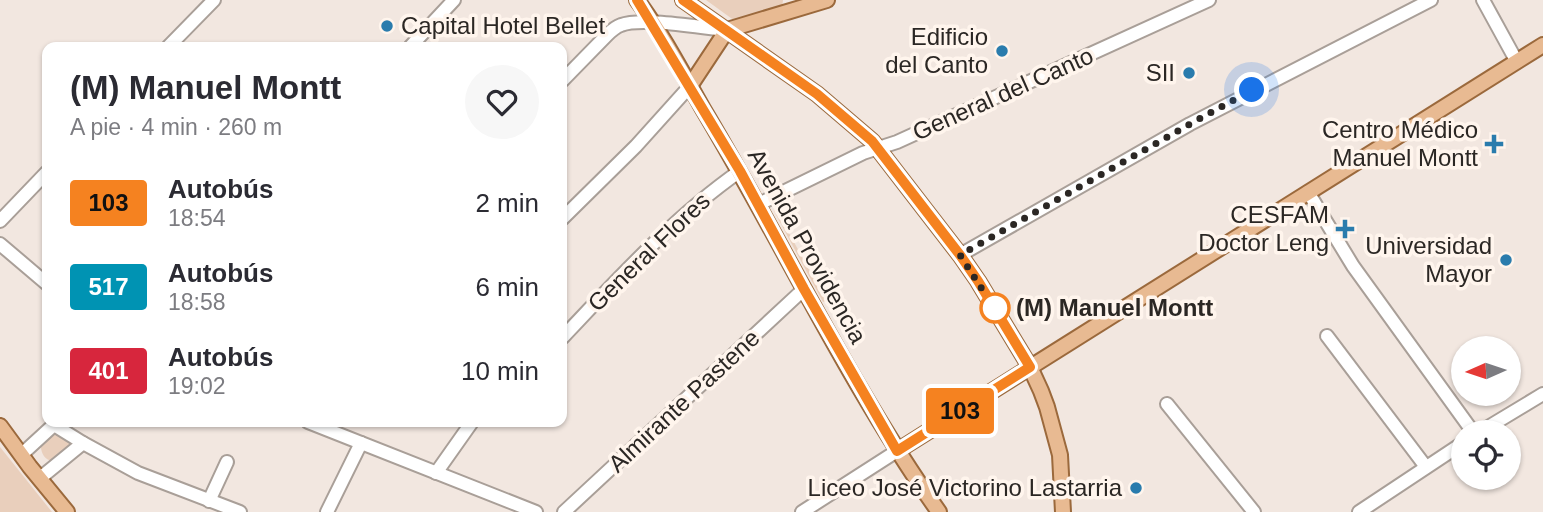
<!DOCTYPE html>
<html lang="es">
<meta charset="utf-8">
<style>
:root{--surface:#fff;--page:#f7f7f7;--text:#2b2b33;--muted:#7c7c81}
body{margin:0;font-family:Arial,sans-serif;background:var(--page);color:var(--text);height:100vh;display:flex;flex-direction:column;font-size:26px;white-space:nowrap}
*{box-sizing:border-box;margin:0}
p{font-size:23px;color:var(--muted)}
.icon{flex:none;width:38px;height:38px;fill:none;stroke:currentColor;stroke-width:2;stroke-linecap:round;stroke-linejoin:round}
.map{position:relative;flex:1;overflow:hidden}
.sheet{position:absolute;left:42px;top:42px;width:525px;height:385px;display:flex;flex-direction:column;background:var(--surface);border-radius:14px;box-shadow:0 2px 5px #0004}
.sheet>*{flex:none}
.badge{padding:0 14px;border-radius:5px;font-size:24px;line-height:46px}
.needle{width:46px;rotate:267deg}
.controls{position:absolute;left:1451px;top:336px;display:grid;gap:14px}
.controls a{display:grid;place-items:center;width:70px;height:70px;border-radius:50%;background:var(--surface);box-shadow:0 2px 5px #0004;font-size:35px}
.you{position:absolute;width:35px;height:35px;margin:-18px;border:5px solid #fff;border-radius:50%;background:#1a73e8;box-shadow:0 0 0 10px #1a73e833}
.map>.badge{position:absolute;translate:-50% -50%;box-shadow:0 0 0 4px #fff}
.round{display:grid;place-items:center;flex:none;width:74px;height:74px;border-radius:37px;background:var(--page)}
.headline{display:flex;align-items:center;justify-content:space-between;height:119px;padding:0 28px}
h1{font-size:33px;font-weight:600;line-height:52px}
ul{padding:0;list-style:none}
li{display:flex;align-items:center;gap:21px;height:84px;padding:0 28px}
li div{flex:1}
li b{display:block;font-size:26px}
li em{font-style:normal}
li .badge{min-width:77px;font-weight:700;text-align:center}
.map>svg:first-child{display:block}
</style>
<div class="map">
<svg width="1543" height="512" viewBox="0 0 1543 512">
<rect width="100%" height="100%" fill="#f2e7e0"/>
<g fill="#e9cfbc">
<polygon points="706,0 783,0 782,8 735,21"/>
<polygon points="776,209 826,301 823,302 774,211"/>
<path d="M 59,433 L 72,441 L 72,445 L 52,461 C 45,460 41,453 41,447 L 52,435 Z"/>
<polygon points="0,447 52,512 0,512"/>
</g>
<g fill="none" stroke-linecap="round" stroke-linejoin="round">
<defs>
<g id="minor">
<polyline points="1483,0 1517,62"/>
<polyline points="168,47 214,0"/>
<polyline points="410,47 454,0"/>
<path d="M 562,81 L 607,35 C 611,31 615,27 621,25 C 642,17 702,28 727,30"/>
<polyline points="1308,192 1353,266 1473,432"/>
<polyline points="759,204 863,153 897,142 1209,0"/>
<polyline points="562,219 636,146 690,86"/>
<polyline points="0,221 47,172"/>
<polyline points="0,244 47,284"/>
<polyline points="960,255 1190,124 1431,0"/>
<polyline points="1327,336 1426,467"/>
<path d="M 562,338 C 618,279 673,218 740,171"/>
<polyline points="1167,404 1254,512"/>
<polyline points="308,422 536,512"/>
<polyline points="54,425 83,443 138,473 240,512"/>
<polyline points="1480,432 1543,394"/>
<polyline points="21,455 57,422"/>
<polyline points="436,473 472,422"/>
<polyline points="39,479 83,443"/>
<polyline points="209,501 227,462"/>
<polyline points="327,512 361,443"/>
<polyline points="564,512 804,289"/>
<polyline points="802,512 897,451"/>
<polyline points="1359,512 1463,443"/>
</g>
<g id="major">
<path d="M 637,0 C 662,34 682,72 703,109 C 783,243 849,385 939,512"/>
<polyline points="683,0 817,94 872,141 960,255 978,281 1030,367 1041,391 1047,407 1060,455 1063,512"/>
<polyline points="690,86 727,30 827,0"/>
<polyline points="0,426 30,467 67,512"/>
<polyline points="897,451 1543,45"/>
</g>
</defs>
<use href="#minor" stroke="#a99f98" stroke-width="16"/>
<use href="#major" stroke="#9b693c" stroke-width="18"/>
<use href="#minor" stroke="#fff" stroke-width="12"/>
<use href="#major" stroke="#e8ba92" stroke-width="14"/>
</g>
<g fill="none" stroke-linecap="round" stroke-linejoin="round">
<defs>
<polyline id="line" points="637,0 740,171 804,289 897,451 1030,367 978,281 960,255 872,141 817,94 683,0"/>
</defs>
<use href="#line" stroke="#fff" stroke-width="16"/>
<use href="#line" stroke="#f58220" stroke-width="10"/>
<polyline stroke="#2b2724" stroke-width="7" stroke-dasharray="0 12.6" points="995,308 998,314 960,255 1190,124 1252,90"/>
</g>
<g fill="#2a7cad" stroke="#fff5ed" stroke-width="2.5">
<circle cx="387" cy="26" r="7"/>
<circle cx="1002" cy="51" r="7"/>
<circle cx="1189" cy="73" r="7"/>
<path d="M1490.5 133.5h7v7h7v7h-7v7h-7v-7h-7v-7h7z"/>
<path d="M1341.5 218.5h7v7h7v7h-7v7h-7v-7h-7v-7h7z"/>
<circle cx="1506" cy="260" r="7"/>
<circle cx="1136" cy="488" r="7"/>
</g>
<circle fill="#fff" stroke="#f58220" stroke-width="3.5" cx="995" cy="308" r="14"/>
<g text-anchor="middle" stroke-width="7" stroke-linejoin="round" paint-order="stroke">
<g font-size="24" fill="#2b2724" stroke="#fff5ed" text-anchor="end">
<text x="401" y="34" text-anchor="start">Capital Hotel Bellet</text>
<text x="988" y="45">Edificio<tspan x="988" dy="28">del Canto</tspan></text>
<text x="1175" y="81">SII</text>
<text x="1478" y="138">Centro Médico<tspan x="1478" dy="28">Manuel Montt</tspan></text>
<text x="1329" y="223">CESFAM<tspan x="1329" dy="28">Doctor Leng</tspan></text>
<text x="1492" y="254">Universidad<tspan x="1492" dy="28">Mayor</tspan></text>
<text x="1122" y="496">Liceo José Victorino Lastarria</text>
</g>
<g font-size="24" fill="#2b2724" stroke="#fff5ed">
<text transform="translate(1003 94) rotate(-24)" y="8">General del Canto</text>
<text transform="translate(807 246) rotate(61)" y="8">Avenida Providencia</text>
<text transform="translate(649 252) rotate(-44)" y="8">General Flores</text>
<text transform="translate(684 401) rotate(-43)" y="8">Almirante Pastene</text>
</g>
<g font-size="24" font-weight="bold" fill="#2b2724" stroke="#fff5ed" text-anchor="start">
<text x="1016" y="316">(M) Manuel Montt</text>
</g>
</g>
</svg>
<div class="controls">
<a><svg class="needle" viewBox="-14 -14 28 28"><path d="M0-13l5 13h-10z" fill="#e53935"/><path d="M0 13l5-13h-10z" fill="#7c7c81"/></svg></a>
<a><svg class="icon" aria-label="locate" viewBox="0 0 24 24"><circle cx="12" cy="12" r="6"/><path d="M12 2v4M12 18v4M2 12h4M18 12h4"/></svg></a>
</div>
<div class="you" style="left:1252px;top:90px"></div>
<b class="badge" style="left:960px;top:411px;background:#f58220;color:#111">103</b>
<section class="sheet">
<div class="headline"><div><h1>(M) Manuel Montt</h1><p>A pie · 4 min · 260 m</p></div><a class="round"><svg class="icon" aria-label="heart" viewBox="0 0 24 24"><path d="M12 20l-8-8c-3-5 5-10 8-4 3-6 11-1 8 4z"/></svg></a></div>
<ul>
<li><span class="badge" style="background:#f58220;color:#111">103</span><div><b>Autobús</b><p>18:54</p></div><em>2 min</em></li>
<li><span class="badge" style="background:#0093b3;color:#fff">517</span><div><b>Autobús</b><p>18:58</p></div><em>6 min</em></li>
<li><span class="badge" style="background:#d7263d;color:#fff">401</span><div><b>Autobús</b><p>19:02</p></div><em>10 min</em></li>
</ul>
</section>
</div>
